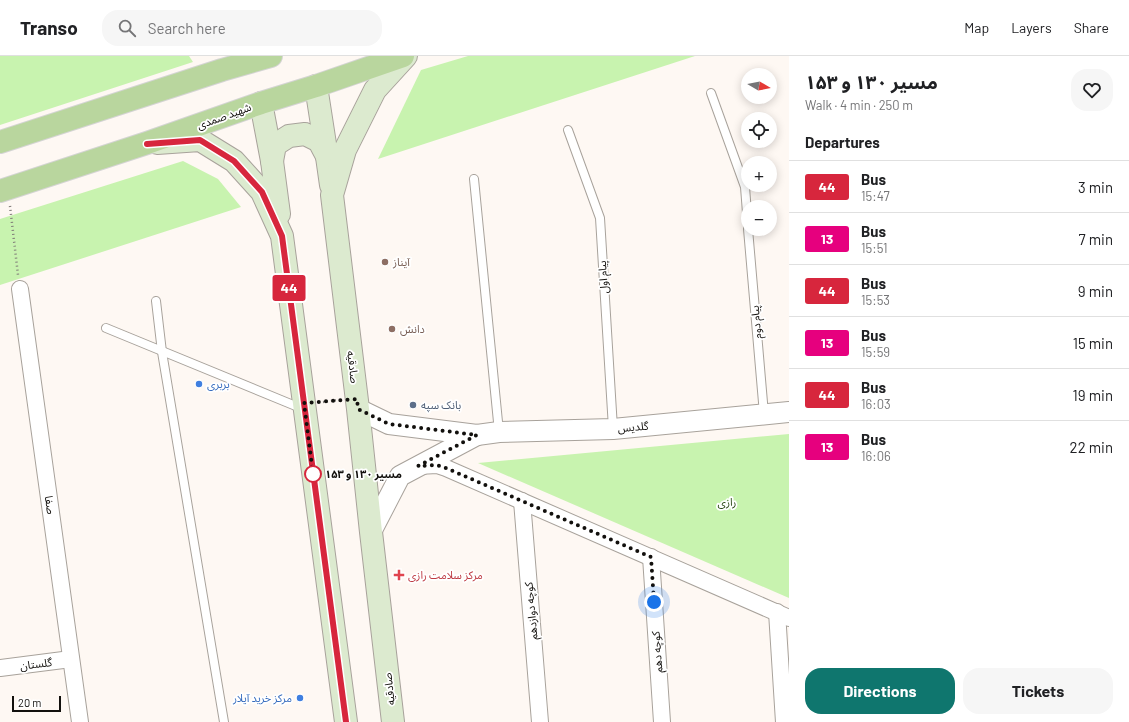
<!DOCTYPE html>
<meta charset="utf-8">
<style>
:root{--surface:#fff;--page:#f6f6f6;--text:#202124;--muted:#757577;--line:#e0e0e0;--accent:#0f766e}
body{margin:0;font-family:Barlow,"Noto Sans Arabic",sans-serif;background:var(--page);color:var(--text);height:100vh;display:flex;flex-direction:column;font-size:15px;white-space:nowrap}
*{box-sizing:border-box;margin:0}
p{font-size:13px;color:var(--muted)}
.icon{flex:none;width:22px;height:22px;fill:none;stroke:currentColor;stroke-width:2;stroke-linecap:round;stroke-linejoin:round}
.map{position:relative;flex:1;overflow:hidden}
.details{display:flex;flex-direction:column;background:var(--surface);width:340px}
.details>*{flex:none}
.badge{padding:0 8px;border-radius:3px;font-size:14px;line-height:26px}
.needle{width:26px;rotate:100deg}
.tools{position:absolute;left:741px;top:12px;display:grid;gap:8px}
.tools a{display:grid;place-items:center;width:36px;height:36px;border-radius:50%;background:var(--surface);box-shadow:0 2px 10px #0003;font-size:20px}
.scale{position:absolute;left:12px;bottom:10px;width:49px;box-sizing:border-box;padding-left:4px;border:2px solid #12100d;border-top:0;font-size:11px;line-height:14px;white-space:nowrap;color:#12100d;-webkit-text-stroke:3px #fff;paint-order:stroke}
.you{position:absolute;width:20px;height:20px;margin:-10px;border:3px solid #fff;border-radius:50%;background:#1a73e8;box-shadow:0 0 0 6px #1a73e833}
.map>.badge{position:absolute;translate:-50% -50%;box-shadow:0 0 0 2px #fff}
h2{padding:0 16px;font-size:15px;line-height:36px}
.round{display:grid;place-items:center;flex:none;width:42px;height:42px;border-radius:16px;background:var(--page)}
.head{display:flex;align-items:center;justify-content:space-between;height:68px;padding:0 16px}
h1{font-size:19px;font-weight:700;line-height:30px}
.primary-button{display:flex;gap:8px;margin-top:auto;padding:8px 16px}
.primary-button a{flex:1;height:46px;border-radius:16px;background:var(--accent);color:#fff;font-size:16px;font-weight:700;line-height:46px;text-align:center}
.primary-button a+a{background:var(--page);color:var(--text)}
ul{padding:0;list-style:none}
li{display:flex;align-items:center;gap:12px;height:52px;padding:0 16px;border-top:1px solid var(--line)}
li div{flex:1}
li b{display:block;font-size:15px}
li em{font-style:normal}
li .badge{min-width:44px;font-weight:700;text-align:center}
header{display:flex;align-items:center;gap:24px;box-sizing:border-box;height:56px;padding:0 20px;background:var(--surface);border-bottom:1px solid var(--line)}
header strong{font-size:19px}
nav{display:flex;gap:22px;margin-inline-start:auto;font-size:14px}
.search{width:280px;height:36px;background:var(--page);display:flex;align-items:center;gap:10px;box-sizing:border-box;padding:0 14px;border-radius:16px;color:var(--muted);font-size:15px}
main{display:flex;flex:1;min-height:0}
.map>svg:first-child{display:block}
</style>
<header>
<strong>Transo</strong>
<div class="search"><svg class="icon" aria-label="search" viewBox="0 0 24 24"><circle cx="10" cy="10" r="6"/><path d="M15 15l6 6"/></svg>Search here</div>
<nav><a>Map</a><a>Layers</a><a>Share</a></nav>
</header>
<main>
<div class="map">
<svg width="789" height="666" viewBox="0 0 789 666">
<rect width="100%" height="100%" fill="#fef8f3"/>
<g fill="#c8f3af">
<polygon points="0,0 189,0 193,6 0,69"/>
<polygon points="468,0 695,0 378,103 421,14"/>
<polygon points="183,105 218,123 241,151 0,229 0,163"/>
<polygon points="789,378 789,542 478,407"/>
</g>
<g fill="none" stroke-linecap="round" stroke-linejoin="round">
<defs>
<g id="service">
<polyline points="711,37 745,131 748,170"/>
<polyline points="568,74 600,162 613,372"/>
<polyline points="474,123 499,376"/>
<polyline points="748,173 764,358"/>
<polyline points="156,245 162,296 224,666"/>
<polyline points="106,272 303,353"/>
</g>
<g id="minor">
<polyline points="20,233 80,666"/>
<polyline points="418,410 437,409 446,412 789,562"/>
<polyline points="522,445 540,666"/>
<polyline points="651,501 662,666"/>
<polyline points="777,556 784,666"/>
<polyline points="0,612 71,603"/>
</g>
<g id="tertiary">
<polyline points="358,353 389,368 477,379 499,376 613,373 789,356"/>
<polyline points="371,476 400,420 477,379"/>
</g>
<g id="secondary">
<polyline points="316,30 327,101 331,129"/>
<polyline points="261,47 272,105 279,158"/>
<polyline points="157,87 200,84 234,105 262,136 282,180 346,666"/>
<polyline points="272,105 275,89 289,80 305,78 319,85 327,100"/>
<polyline points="393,666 371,476 358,353 332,139 345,94 375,34 406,0"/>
</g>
<g id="primary">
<polyline points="0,86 222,14 271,0"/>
<polyline points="0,135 147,87 261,47 316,30 403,0"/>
</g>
</defs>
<use href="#service" stroke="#a8a29b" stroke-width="10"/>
<use href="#minor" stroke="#a8a29b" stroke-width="18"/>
<use href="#tertiary" stroke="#a8a29b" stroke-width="22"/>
<use href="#secondary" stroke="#a8a29b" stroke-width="24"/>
<use href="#primary" stroke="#d4d4d3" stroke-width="24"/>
<g stroke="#807c78" stroke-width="2.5" stroke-dasharray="1 3" stroke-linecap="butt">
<polyline points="10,150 18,219"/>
<polyline points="323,346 338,344"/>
</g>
<use href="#service" stroke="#fff" stroke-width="8"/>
<use href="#minor" stroke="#fff" stroke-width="16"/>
<use href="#tertiary" stroke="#fff" stroke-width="20"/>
<use href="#secondary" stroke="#dceacf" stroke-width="22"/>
<use href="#primary" stroke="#b9d69e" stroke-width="22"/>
</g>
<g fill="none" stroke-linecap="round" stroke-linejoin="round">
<defs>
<polyline id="line" points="147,88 200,84 234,105 262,136 282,180 346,666"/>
</defs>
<use href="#line" stroke="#fff" stroke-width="9"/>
<use href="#line" stroke="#d7263d" stroke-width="6"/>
<polyline stroke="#12100d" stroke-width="4" stroke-dasharray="0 7.2" points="313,418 304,347 357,343 358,353 389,368 477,379 418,410 437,409 446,412 651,501 654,546"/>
</g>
<g fill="#8d6e63" stroke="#fff" stroke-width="1.5">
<circle cx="385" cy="206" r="4"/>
<circle cx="392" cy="273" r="4"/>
</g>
<g fill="#3f7fe0" stroke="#fff" stroke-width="1.5">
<circle cx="199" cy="328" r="4"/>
<circle cx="300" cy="642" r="4"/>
</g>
<circle fill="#5c6f8a" stroke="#fff" stroke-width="1.5" cx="413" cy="349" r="4"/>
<circle fill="#fff" stroke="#d7263d" stroke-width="2" cx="313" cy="418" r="8"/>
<path fill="#e0444e" stroke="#fff" stroke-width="1.5" d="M397 513h4v4h4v4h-4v4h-4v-4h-4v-4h4z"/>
<g text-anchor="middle" stroke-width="3.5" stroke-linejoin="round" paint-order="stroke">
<g font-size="11" fill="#12100d" stroke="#fff">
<text transform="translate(224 60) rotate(-20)" y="4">شهید صمدی</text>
<text transform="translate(603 221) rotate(-94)" y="4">پیام اول</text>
<text transform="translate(756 266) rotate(-95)" y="4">پیام دوم</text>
<text transform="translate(353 311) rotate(83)" y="4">صادقیه</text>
<text transform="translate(633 371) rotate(-5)" y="4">گلدیس</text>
<text transform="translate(50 449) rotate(82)" y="4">صفا</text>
<text transform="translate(531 555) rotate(-95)" y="4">کوچه دوازدهم</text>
<text transform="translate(657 596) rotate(-94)" y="4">کوچه دهم</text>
<text transform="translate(36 608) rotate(-7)" y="4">گلستان</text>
<text transform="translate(389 633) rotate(-96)" y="4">صادقیه</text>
</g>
<g font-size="11" fill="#785e54" stroke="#fff" text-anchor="start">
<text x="393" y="210">آیناز</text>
<text x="400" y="277">دانش</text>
</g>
<g font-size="11" fill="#366cbe" stroke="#fff" text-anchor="start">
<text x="207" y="332">بربری</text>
<text x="292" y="646" text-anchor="end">مرکز خرید آیلار</text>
</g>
<g font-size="11" fill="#4e5e75" stroke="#fff" text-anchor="start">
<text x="421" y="353">بانک سپه</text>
</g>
<g font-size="11" font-weight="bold" fill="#12100d" stroke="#fff" text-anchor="start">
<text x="325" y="422">مسیر ۱۳۰ و ۱۵۳</text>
</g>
<g font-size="11" fill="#2a4814" stroke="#fff">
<text x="727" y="450">رازی</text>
</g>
<g font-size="11" fill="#be3a42" stroke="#fff" text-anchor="start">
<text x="408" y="523">مرکز سلامت رازی</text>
</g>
</g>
</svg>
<div class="tools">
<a><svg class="needle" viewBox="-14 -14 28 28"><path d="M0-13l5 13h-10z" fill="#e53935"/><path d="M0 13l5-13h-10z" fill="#757577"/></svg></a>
<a><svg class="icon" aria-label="locate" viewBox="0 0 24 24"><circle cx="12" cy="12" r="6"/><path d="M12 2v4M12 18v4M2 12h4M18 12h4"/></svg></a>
<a>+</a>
<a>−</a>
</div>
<div class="scale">20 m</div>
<div class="you" style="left:654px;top:546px"></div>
<b class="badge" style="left:289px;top:232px;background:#d7263d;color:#fff">44</b>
</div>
<section class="details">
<div class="head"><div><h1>مسیر ۱۳۰ و ۱۵۳</h1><p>Walk · 4 min · 250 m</p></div><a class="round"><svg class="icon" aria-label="heart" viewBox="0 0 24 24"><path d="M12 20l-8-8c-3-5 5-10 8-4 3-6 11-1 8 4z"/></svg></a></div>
<h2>Departures</h2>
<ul>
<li><span class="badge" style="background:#d7263d;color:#fff">44</span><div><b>Bus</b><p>15:47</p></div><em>3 min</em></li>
<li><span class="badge" style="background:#e6007e;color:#fff">13</span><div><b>Bus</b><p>15:51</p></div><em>7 min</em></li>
<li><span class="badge" style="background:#d7263d;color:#fff">44</span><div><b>Bus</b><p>15:53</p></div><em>9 min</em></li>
<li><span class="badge" style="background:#e6007e;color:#fff">13</span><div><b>Bus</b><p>15:59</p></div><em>15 min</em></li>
<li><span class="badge" style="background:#d7263d;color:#fff">44</span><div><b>Bus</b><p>16:03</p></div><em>19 min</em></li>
<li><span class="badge" style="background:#e6007e;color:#fff">13</span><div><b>Bus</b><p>16:06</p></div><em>22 min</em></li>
</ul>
<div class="primary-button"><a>Directions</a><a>Tickets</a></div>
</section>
</main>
